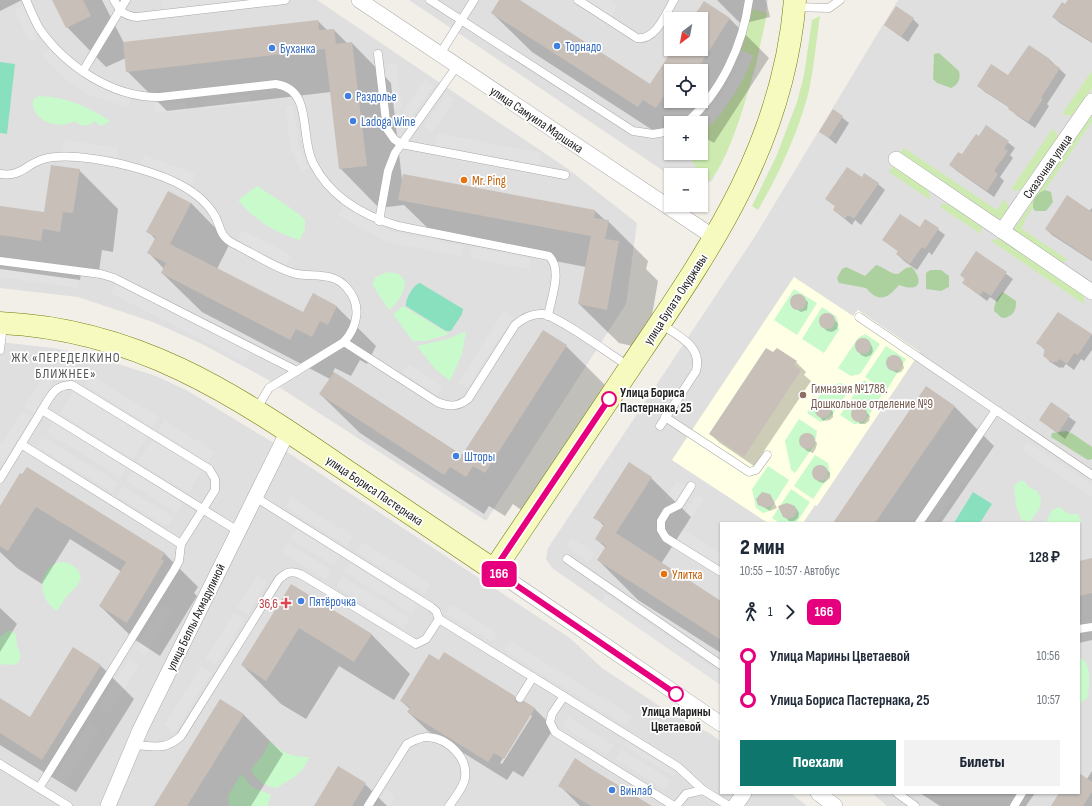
<!DOCTYPE html>
<html lang="ru">
<meta charset="utf-8">
<style>
:root{--surface:#fff;--page:#f2f2f3;--text:#1f2937;--muted:#747a83;--accent:#0f766e}
body{margin:0;font-family:"Sofia Sans Condensed",sans-serif;background:var(--page);color:var(--text);height:100vh;display:flex;flex-direction:column;font-size:15px;white-space:nowrap}
*{box-sizing:border-box;margin:0}
p{font-size:13px;color:var(--muted)}
.icon{flex:none;width:22px;height:22px;fill:none;stroke:currentColor;stroke-width:2;stroke-linecap:round;stroke-linejoin:round}
.map{position:relative;flex:1;overflow:hidden}
.drawer{position:absolute;left:720px;top:522px;width:360px;height:272px;display:flex;flex-direction:column;background:var(--surface);border-radius:0px;box-shadow:0 1px 3px #0004}
.drawer>*{flex:none}
.badge{padding:0 8px;border-radius:6px;font-size:14px;line-height:26px}
.needle{width:26px;rotate:212deg}
.tools{position:absolute;left:664px;top:12px;display:grid;gap:8px}
.tools a{display:grid;place-items:center;width:44px;height:44px;border-radius:0px;background:var(--surface);box-shadow:0 1px 3px #0004;font-size:20px}
.map>.badge{position:absolute;translate:-50% -50%;box-shadow:0 0 0 2px #fff}
.legs{display:flex;align-items:center;gap:6px;height:44px;padding:0 20px;font-size:13px}
.legs p{margin-inline-start:auto}
.headline{display:flex;align-items:center;justify-content:space-between;height:68px;padding:0 20px}
h1{font-size:22px;font-weight:800;line-height:30px}
.button{display:flex;gap:8px;margin-top:auto;padding:8px 20px}
.button a{flex:1;height:46px;border-radius:0px;background:var(--accent);color:#fff;font-size:16px;font-weight:800;line-height:46px;text-align:center}
.button a+a{background:var(--page);color:var(--text)}
ul{padding:0 20px;list-style:none}
li{display:flex;align-items:center;gap:14px;height:44px;font-size:15px}
li i{display:grid;place-items:center;width:6px;height:100%;margin:0 5px;background:currentColor}
li i::after{content:'';width:10px;height:10px;margin:-5px;border:3px solid;border-radius:50%;background:var(--surface)}
li p{margin-inline-start:auto}
li:first-child i{background:linear-gradient(#0000 50%,currentColor 0)}
li:last-child i{background:linear-gradient(currentColor 50%,#0000 0)}
.map>svg:first-child{display:block}
</style>
<div class="map">
<svg width="1092" height="806" viewBox="0 0 1092 806">
<rect width="100%" height="100%" fill="#f2efe9"/>
<g fill="#e0dfdf" fill-rule="evenodd">
<polygon points="0,0 317,0 568,169 637,223 626,304 486,521 265,378 202,344 153,322 78,297 0,288"/>
<path d="M 409,0 L 768,0 L 756,66 L 739,120 L 712,181 L 701,185 L 701,175 L 671,176 ZM 671,19 L 701,19 L 701,49 L 671,49 ZM 671,71 L 701,71 L 701,101 L 671,101 ZM 671,123 L 701,123 L 701,153 L 671,153 Z"/>
<polygon points="898,0 1092,0 1092,806 887,806 872,793 1079,793 1079,523 721,523 721,685 552,568 546,559 548,548 754,238"/>
<polygon points="0,342 53,348 90,355 156,376 188,391 269,440 570,638 602,668 673,715 711,734 721,742 721,793 791,793 807,806 0,806"/>
</g>
<polygon fill="#ffffe5" points="794,277 853,316 858,310 920,352 817,506 815,505 803,523 768,523 672,460"/>
<g fill="#cdebb0">
<path d="M 752,9 L 767,13 C 761,46 732,170 705,184 L 688,153 L 701,153 L 701,134 C 725,112 742,86 753,56 L 741,50 L 748,28 Z"/>
<path d="M 820,16 C 816,42 814,69 808,95 C 797,135 779,174 758,210 L 752,206 L 776,157 L 797,102 L 804,75 L 812,20 Z"/>
<polygon points="1092,71 1092,88 1075,113 1071,116 1062,114"/>
<polygon points="1092,112 1092,122 1025,219 1022,229 1068,260 1061,263 1014,232 1014,229"/>
<polygon points="1053,128 1058,136 1056,140 1024,188 1016,191 1011,189"/>
<path d="M 904,148 L 997,210 L 1004,199 L 1009,207 C 1007,213 1004,218 998,219 L 900,153 Z"/>
<polygon points="893,165 927,189 930,195 929,199 889,172"/>
<polygon points="942,204 949,204 979,224 982,227 981,234 940,207"/>
<polygon points="998,238 1081,293 1084,296 1084,304 991,241"/>
</g>
<g fill="#add19e">
<path d="M 939,53 L 959,71 C 961,79 958,85 951,88 L 937,83 L 933,79 L 934,54 Z"/>
<path d="M 1045,190 L 1051,192 L 1053,202 L 1046,211 L 1035,211 L 1033,208 C 1032,199 1037,193 1045,190 Z"/>
<path d="M 876,265 C 884,267 890,274 898,274 L 906,268 L 912,267 C 925,284 918,292 899,285 C 887,299 879,303 866,288 L 839,283 L 837,278 L 842,269 L 846,267 L 865,276 Z"/>
<polygon points="930,270 941,270 949,276 949,287 941,291 926,289 926,273"/>
<path d="M 1003,292 L 1016,301 C 1017,310 1012,318 1002,318 L 994,311 C 994,304 997,297 1003,292 Z"/>
<polygon points="1066,431 1073,434 1092,447 1092,459 1088,460 1051,437 1052,433"/>
</g>
<g fill="#c8facc">
<path d="M 39,96 C 66,97 87,106 110,121 L 109,122 L 101,126 L 95,121 C 88,127 81,127 75,121 C 59,130 31,122 33,100 Z"/>
<path d="M 257,186 L 285,204 L 305,219 L 305,229 L 300,240 C 275,233 255,220 238,200 Z"/>
<path d="M 387,272 L 399,274 L 405,281 C 405,293 398,302 389,310 L 372,284 L 376,277 Z"/>
<polygon points="794,289 817,303 797,335 774,320"/>
<polygon points="403,306 449,334 426,341 413,341 393,314"/>
<polygon points="822,307 837,317 839,330 824,353 802,339"/>
<polygon points="466,331 462,354 450,381 435,369 417,346 448,339"/>
<polygon points="865,334 880,344 860,374 851,376 838,368 858,338"/>
<polygon points="886,346 906,359 886,391 865,377"/>
<polygon points="864,380 883,393 864,423 854,424 840,415"/>
<polygon points="841,383 850,389 831,416 821,422 807,413 826,386"/>
<polygon points="799,419 817,431 815,444 795,473 791,470 785,441"/>
<polygon points="815,455 828,463 830,474 813,499 794,486"/>
<polygon points="768,466 789,480 769,511 763,513 756,508 752,489"/>
<polygon points="1020,481 1024,481 1029,487 1037,491 1041,499 1040,507 1030,522 1021,519 1016,506 1014,486"/>
<polygon points="791,489 810,502 797,522 780,523 772,518"/>
<polygon points="1059,507 1069,514 1078,514 1081,520 1079,526 1079,523 1042,523 1047,521 1052,510"/>
<path d="M 59,562 C 70,561 79,567 81,578 L 77,586 L 67,596 L 57,611 C 39,600 35,571 59,562 Z"/>
<polygon points="9,630 16,634 17,646 21,655 19,662 13,665 0,664 0,637"/>
<path d="M 1079,658 C 1092,659 1090,689 1087,698 L 1080,703 Z"/>
<path d="M 270,741 C 281,753 292,757 309,757 C 303,775 291,778 277,788 C 265,786 256,781 251,769 L 263,755 Z"/>
<polygon points="241,774 252,787 271,795 267,806 229,806 228,796"/>
</g>
<g fill="#88e0be">
<polygon points="0,62 15,64 7,134 0,133"/>
<path d="M 420,283 L 463,309 L 462,314 L 451,331 L 446,331 L 406,306 C 405,299 413,285 420,283 Z"/>
<polygon points="973,492 992,504 980,523 954,523"/>
</g>
<g fill="#e2e2e2">
<polygon points="161,0 245,0 162,10"/>
<polygon points="586,0 610,0 618,5 611,16"/>
<polygon points="23,6 38,38 30,42 14,10"/>
<polygon points="50,49 65,65 86,80 109,91 131,97 128,107 92,96 69,82 42,55"/>
<polygon points="744,51 753,56 743,79 720,115 701,134 701,123 697,123 722,94 735,72"/>
<polygon points="396,63 402,108 390,110 385,65"/>
<polygon points="425,79 434,85 411,118 403,112"/>
<polygon points="446,94 455,100 432,132 424,127"/>
<polygon points="250,95 251,104 205,109 204,100"/>
<polygon points="186,102 187,111 154,113 154,104"/>
<polygon points="293,106 299,147 309,168 301,172 291,150 285,107"/>
<polygon points="437,133 542,153 540,165 435,145"/>
<polygon points="64,140 118,148 117,159 62,152"/>
<polygon points="144,155 195,174 191,185 140,166"/>
<polygon points="343,206 376,225 393,232 464,246 462,256 395,244 381,239 337,215"/>
<polygon points="242,230 291,255 286,265 237,240"/>
<polygon points="472,247 531,259 529,269 470,258"/>
<polygon points="0,265 80,276 78,288 0,277"/>
<polygon points="116,283 251,352 245,362 111,293"/>
<polygon points="504,311 513,317 467,388 458,383"/>
<polygon points="409,364 443,386 437,395 403,373"/>
<polygon points="44,375 54,381 34,413 24,407"/>
<polygon points="91,375 159,417 153,427 85,385"/>
<polygon points="73,391 147,437 133,459 60,413"/>
<polygon points="22,411 31,417 4,462 0,460 0,445"/>
<polygon points="164,420 215,452 208,462 158,430"/>
<polygon points="53,422 127,468 121,478 47,432"/>
<polygon points="44,437 118,483 112,492 38,447"/>
<polygon points="986,437 994,443 966,484 963,482 957,491 950,487 957,477 958,478"/>
<polygon points="152,440 202,471 189,493 138,462"/>
<polygon points="1027,442 1092,485 1092,497 1022,450"/>
<polygon points="132,471 183,503 177,513 126,481"/>
<polygon points="677,481 685,486 673,505 665,499"/>
<polygon points="123,486 174,517 168,527 117,496"/>
<polygon points="943,493 952,498 935,523 923,523"/>
<polygon points="697,494 704,499 690,520 683,515"/>
<polygon points="291,497 353,536 347,546 285,507"/>
<polygon points="681,528 721,553 721,560 718,564 675,537"/>
<polygon points="297,529 340,556 334,566 291,539"/>
<polygon points="571,538 594,553 588,562 566,547"/>
<polygon points="363,542 431,584 425,594 357,552"/>
<polygon points="288,543 332,570 326,580 282,553"/>
<polygon points="350,563 418,605 412,614 344,572"/>
<polygon points="257,575 267,582 248,614 237,608"/>
<polygon points="342,576 410,618 404,628 336,586"/>
<polygon points="606,594 721,673 721,685 601,602"/>
<polygon points="162,605 172,611 145,656 135,649"/>
<polygon points="452,605 498,633 492,642 446,614"/>
<polygon points="234,613 244,619 216,665 205,659"/>
<polygon points="510,641 632,716 626,726 504,650"/>
<polygon points="129,659 139,665 108,714 98,708"/>
<polygon points="201,666 211,673 175,732 164,725"/>
<polygon points="568,717 614,745 608,755 562,726"/>
<polygon points="89,723 99,729 65,784 55,778"/>
<polygon points="626,741 676,772 673,776 623,745"/>
<polygon points="621,749 671,780 665,790 615,759"/>
<polygon points="386,790 396,796 390,806 376,806"/>
</g>
<g fill="#0003" fill-rule="evenodd">
<polygon points="0,0 22,0 0,11"/>
<polygon points="53,0 102,0 124,43 318,21 327,30 334,30 348,44 352,43 391,83 402,180 404,175 595,211 605,220 608,221 648,261 646,269 658,281 646,349 619,343 579,304 586,267 439,239 404,205 379,208 340,168 331,92 167,111 127,71 126,58 106,67 67,27"/>
<path d="M 501,0 L 518,0 L 651,85 L 674,49 L 701,49 L 701,19 L 693,19 L 704,2 L 730,19 L 769,58 L 714,143 L 702,136 L 701,138 L 701,123 L 671,123 L 671,142 L 532,52 L 492,13 ZM 671,71 L 701,71 L 701,101 L 671,101 Z"/>
<polygon points="717,0 766,0 770,17 741,24"/>
<polygon points="1069,0 1092,0 1092,43 1060,23 1053,17"/>
<polygon points="913,19 919,25 908,42 885,25"/>
<polygon points="1050,60 1066,75 1047,104 1049,106 1035,128 1016,115 1010,108 985,92 978,86"/>
<polygon points="834,111 849,123 836,144 820,131"/>
<polygon points="987,126 1015,148 1010,155 1013,158 1000,177 1004,181 994,197 957,171 950,165 962,156"/>
<polygon points="79,170 118,209 113,252 102,250 99,271 82,268 80,280 0,269 0,207 45,214"/>
<polygon points="862,179 878,184 885,190 861,225 855,220 852,225 834,210 836,207 826,199"/>
<polygon points="191,203 230,243 217,269 304,314 313,295 337,307 376,346 367,364 360,360 351,376 335,368 333,372 463,456 543,331 566,346 606,386 524,512 513,504 505,516 489,506 484,514 360,433 320,394 330,379 202,312 162,273 164,269 149,253 155,239 148,231"/>
<polygon points="1092,208 1092,261 1052,235 1046,229 1089,211"/>
<polygon points="926,220 945,235 932,255 929,252 917,270 904,261 897,254 899,252 883,240 920,228"/>
<polygon points="977,252 1013,279 997,302 990,297 987,301 963,283"/>
<polygon points="795,295 800,295 808,302 807,310 801,312 793,307 792,299"/>
<polygon points="1058,313 1092,335 1092,350 1084,361 1081,359 1074,370 1066,364 1063,368 1061,367 1060,368 1050,362 1044,355 1045,350 1038,343"/>
<polygon points="827,314 832,316 838,324 837,329 832,332 827,331 820,324 821,317"/>
<polygon points="864,339 872,346 873,351 871,355 866,357 861,355 856,347 859,340"/>
<polygon points="777,349 796,362 806,372 804,375 811,381 754,466 720,443 710,434"/>
<polygon points="894,356 902,361 904,368 901,372 897,373 888,368 888,358"/>
<polygon points="821,404 826,404 833,412 833,417 830,420 823,421 816,411 817,406"/>
<polygon points="1051,404 1076,422 1065,439 1040,420"/>
<polygon points="954,406 994,446 941,523 835,523"/>
<polygon points="861,407 870,416 869,421 865,424 860,424 852,413 856,408"/>
<polygon points="809,434 817,443 816,448 813,453 807,451 800,444 800,439 803,435"/>
<polygon points="816,466 823,466 830,473 830,478 824,483 819,482 813,474"/>
<polygon points="20,474 164,553 198,587 194,593 197,596 160,656 134,639 100,606 122,572 70,539 42,584 17,568 0,552 0,508"/>
<polygon points="651,478 691,517 661,564 721,602 721,653 638,600 598,560 606,548 596,539 604,526 595,517"/>
<polygon points="770,495 777,508 770,511 759,504"/>
<polygon points="796,508 799,513 798,518 794,521 789,521 782,514"/>
<polygon points="1092,559 1092,640 1079,643 1079,562"/>
<polygon points="292,585 371,634 410,674 394,700 339,666 306,719 281,704 242,665"/>
<polygon points="0,608 17,624 0,652"/>
<path d="M 440,661 L 514,696 L 521,703 L 524,702 L 535,709 L 554,728 L 523,777 L 513,771 L 507,780 L 428,731 L 408,712 L 410,709 L 401,701 ZM 530,714 L 532,716 L 502,764 L 500,763 Z"/>
<polygon points="101,666 134,699 76,792 0,745 0,700 31,719"/>
<polygon points="220,700 244,715 283,754 251,806 155,806"/>
<polygon points="1092,771 1092,806 1052,806 1060,793 1079,793 1079,775 1087,779"/>
<polygon points="365,784 387,806 315,806"/>
<polygon points="560,786 651,806 580,806"/>
<polygon points="920,793 1035,793 1026,806 940,806"/>
</g>
<g fill="#c7bfb8">
<polygon points="52,0 83,0 91,16 66,28"/>
<polygon points="499,0 520,0 650,84 673,49 701,49 701,19 692,19 704,1 730,18 696,71 671,71 671,102 663,97 656,108 643,100 638,107 491,13"/>
<polygon points="1068,0 1092,0 1092,42 1052,17 1062,2 1065,4"/>
<polygon points="896,6 914,18 901,37 884,25"/>
<polygon points="318,20 319,30 334,29 336,44 352,42 367,166 339,169 325,49 126,72 123,42"/>
<polygon points="1029,45 1050,59 1049,61 1060,68 1041,98 1043,99 1028,122 1008,109 1009,107 977,86 991,64 1008,75"/>
<polygon points="833,109 843,116 829,138 819,132"/>
<polygon points="986,125 1009,141 1004,148 1008,151 994,171 998,174 987,191 949,165 958,152 962,154 976,134 979,136"/>
<polygon points="51,165 80,169 73,213 63,212 60,232 43,229 41,241 0,235 0,206 44,212"/>
<polygon points="847,167 862,177 864,173 879,183 854,219 848,215 845,219 833,210 835,206 825,199"/>
<polygon points="403,174 595,210 594,218 609,220 605,239 619,241 607,310 578,304 591,236 398,200"/>
<polygon points="168,191 191,203 170,244 303,312 313,293 337,306 328,325 320,321 312,337 296,329 290,340 161,273 166,263 147,253 156,237 146,232"/>
<polygon points="1067,195 1092,212 1092,260 1045,229"/>
<polygon points="900,214 920,227 925,219 939,228 925,249 922,247 910,264 896,254 898,251 882,240"/>
<polygon points="976,251 1007,272 991,296 983,291 980,295 962,283 965,279 960,275"/>
<circle cx="798" cy="302" r="8"/>
<polygon points="1058,312 1092,334 1078,355 1074,353 1067,364 1059,359 1057,362 1055,361 1053,363 1043,356 1045,349 1036,343"/>
<circle cx="827" cy="321" r="8"/>
<polygon points="543,330 567,345 485,473 473,466 466,477 450,467 444,475 319,394 334,372 462,455"/>
<circle cx="863" cy="346" r="8"/>
<polygon points="766,348 773,352 777,348 797,361 794,365 801,370 744,457 709,434"/>
<circle cx="894" cy="363" r="8"/>
<polygon points="926,386 955,406 947,418 875,523 833,523"/>
<circle cx="823" cy="410" r="8"/>
<polygon points="1051,402 1070,415 1058,433 1039,420"/>
<circle cx="859" cy="414" r="8"/>
<circle cx="807" cy="441" r="8"/>
<polygon points="629,462 652,477 616,533 721,601 721,640 597,560 606,546 595,539 604,524 593,518"/>
<circle cx="820" cy="473" r="8"/>
<polygon points="27,467 165,553 161,559 164,561 127,623 99,606 126,562 36,507 8,551 0,546 0,506 20,473 22,474"/>
<polygon points="762,492 770,494 775,504 766,508 758,505 756,499"/>
<polygon points="787,503 795,506 797,512 794,517 788,519 783,517 778,506"/>
<polygon points="1092,558 1092,593 1079,596 1079,561"/>
<polygon points="291,584 372,634 354,662 299,628 266,681 241,665"/>
<polygon points="73,647 101,665 42,760 0,733 0,698 30,717"/>
<polygon points="444,652 515,696 515,700 517,703 524,701 535,708 504,759 494,753 488,762 407,712 410,707 400,701 429,654 439,660"/>
<polygon points="220,699 244,714 187,806 154,806"/>
<polygon points="575,758 590,768 652,806 591,806 558,786"/>
<polygon points="338,766 366,783 352,806 314,806"/>
<polygon points="1079,773 1092,782 1092,792 1083,806 1051,806 1059,793 1079,793"/>
</g>
<g fill="none" stroke-linecap="round" stroke-linejoin="round">
<defs>
<g id="lane">
<path d="M 26,0 C 30,9 34,19 39,28 C 65,66 113,98 160,97 L 276,84 C 314,90 299,136 313,163 C 330,197 364,216 398,226 L 549,256 C 563,270 551,298 548,316"/>
<path d="M 114,0 C 120,11 124,16 137,17 L 285,0"/>
<polyline points="430,0 633,131 653,134 671,131"/>
<path d="M 578,0 L 637,38 C 656,41 666,13 674,0"/>
<polyline points="795,7 829,8 840,0"/>
<polyline points="378,54 387,129 394,139 401,144 565,175"/>
<polyline points="440,54 474,0"/>
<polyline points="83,71 126,0"/>
<path d="M 686,123 C 721,93 743,45 749,0"/>
<path d="M 0,174 C 23,177 25,164 44,159 C 65,153 103,160 125,165 C 156,173 195,185 213,213 C 222,226 217,235 234,244 C 251,252 280,271 297,274 C 315,277 334,272 347,288 C 362,305 358,326 344,342 L 269,388 L 256,410"/>
<polyline points="379,221 388,171 395,153 457,66"/>
<polyline points="0,261 101,274 114,278 297,371"/>
<polyline points="859,317 1092,475"/>
<path d="M 344,342 L 437,402 C 449,407 458,407 468,399 L 515,325 C 523,318 532,313 543,314 C 560,317 612,356 630,367"/>
<polyline points="0,350 3,325"/>
<polyline points="665,417 749,472 756,470 767,455"/>
<path d="M 660,426 L 696,371 C 703,346 678,336 661,324"/>
<path d="M 21,444 L 181,544 L 215,490 L 215,479 L 209,469 L 72,385 C 55,384 50,397 42,410"/>
<polyline points="0,479 42,410 238,531"/>
<polyline points="691,486 679,505 667,511 661,521 661,530 666,538 721,572"/>
<polyline points="919,523 996,410"/>
<polyline points="567,559 721,665"/>
<polyline points="439,619 678,767 703,790"/>
<polyline points="1079,629 1092,627"/>
<polyline points="564,696 552,714 550,722 555,732 674,806"/>
<polyline points="520,698 533,677"/>
<path d="M 133,745 C 153,746 165,751 181,736 L 279,579 C 287,572 291,570 302,575 L 416,644 L 426,639 L 439,619 L 436,611 L 431,607 L 255,497"/>
<polyline points="0,764 68,806"/>
<polyline points="39,788 174,570 179,561 181,544"/>
<polyline points="897,793 915,806"/>
<path d="M 368,806 L 407,744 C 413,741 420,737 427,737 C 448,738 471,759 464,782 C 461,790 454,799 449,806"/>
<polyline points="676,806 686,794 703,790 729,806"/>
<polyline points="1014,806 1022,793"/>
</g>
<g id="street">
<polyline points="359,0 715,238"/>
<polyline points="896,159 1092,292"/>
<polyline points="1002,231 1092,101"/>
<polyline points="494,570 721,724"/>
<polyline points="818,793 835,806"/>
<polyline points="108,806 140,730 288,431"/>
<polyline points="735,806 744,793"/>
</g>
<path id="secondary" d="M 0,323 C 136,329 233,393 341,467 C 392,501 443,536 494,570 C 539,502 585,434 631,366 C 710,249 783,146 795,0"/>
</defs>
<use href="#lane" stroke="#a9a9a9" stroke-width="9"/>
<use href="#street" stroke="#a9a9a9" stroke-width="16"/>
<use href="#secondary" stroke="#707d05" stroke-width="23"/>
<use href="#lane" stroke="#fff" stroke-width="8"/>
<use href="#street" stroke="#fff" stroke-width="15"/>
<use href="#secondary" stroke="#f7fabf" stroke-width="22"/>
</g>
<g fill="none" stroke-linecap="round" stroke-linejoin="round">
<defs>
<polyline id="line-1" points="609,399 494,570 676,694"/>
</defs>
<use href="#line-1" stroke="#fff" stroke-width="9"/>
<use href="#line-1" stroke="#e6007e" stroke-width="6"/>
</g>
<g fill="#3f7fe0" stroke="#fff" stroke-width="1.5">
<circle cx="557" cy="46" r="4"/>
<circle cx="272" cy="48" r="4"/>
<circle cx="348" cy="96" r="4"/>
<circle cx="353" cy="121" r="4"/>
<circle cx="456" cy="456" r="4"/>
<circle cx="301" cy="601" r="4"/>
<circle cx="612" cy="790" r="4"/>
</g>
<g fill="#e8710a" stroke="#fff" stroke-width="1.5">
<circle cx="464" cy="180" r="4"/>
<circle cx="664" cy="574" r="4"/>
</g>
<circle fill="#8d6e63" stroke="#fff" stroke-width="1.5" cx="803" cy="395" r="4"/>
<g fill="#fff" stroke="#e6007e" stroke-width="2">
<circle cx="609" cy="399" r="7"/>
<circle cx="676" cy="694" r="7"/>
</g>
<path fill="#e0444e" stroke="#fff" stroke-width="1.5" d="M284 597h4v4h4v4h-4v4h-4v-4h-4v-4h4z"/>
<g text-anchor="middle" stroke-width="3.5" stroke-linejoin="round" paint-order="stroke">
<g font-size="13" fill="#366cbe" stroke="#fff" text-anchor="start">
<text x="565" y="51">Торнадо</text>
<text x="280" y="53">Буханка</text>
<text x="356" y="101">Раздолье</text>
<text x="361" y="126">Ladoga Wine</text>
<text x="464" y="461">Шторы</text>
<text x="309" y="606">Пятёрочка</text>
<text x="620" y="795">Винлаб</text>
</g>
<g font-size="13" fill="#222" stroke="#fff">
<text transform="translate(537 119) rotate(34)" y="5">улица Самуила Маршака</text>
<text transform="translate(1047 166) rotate(-55)" y="5">Сказочная улица</text>
<text transform="translate(675 299) rotate(-57)" y="5">улица Булата Окуджавы</text>
<text transform="translate(375 490) rotate(34)" y="5">улица Бориса Пастернака</text>
<text transform="translate(195 617) rotate(-64)" y="5">улица Беллы Ахмадулиной</text>
</g>
<g font-size="13" fill="#c56008" stroke="#fff" text-anchor="start">
<text x="472" y="185">Mr. Ping</text>
<text x="672" y="579">Улитка</text>
</g>
<g font-size="13" fill="#785e54" stroke="#fff" text-anchor="start">
<text x="811" y="393">Гимназия №1788.<tspan x="811" dy="15">Дошкольное отделение №9</tspan></text>
</g>
<g font-size="13" font-weight="bold" fill="#222" stroke="#fff" text-anchor="start">
<text x="620" y="397">Улица Бориса<tspan x="620" dy="15">Пастернака, 25</tspan></text>
<text x="676" y="716" text-anchor="middle">Улица Марины<tspan x="676" dy="15">Цветаевой</tspan></text>
</g>
<g font-size="13" fill="#be3a42" stroke="#fff" text-anchor="end">
<text x="278" y="608">36,6</text>
</g>
<g font-size="14" letter-spacing="1" fill="#555" stroke="#fff">
<text x="66" y="362">ЖК «ПЕРЕДЕЛКИНО<tspan x="66" dy="16">БЛИЖНЕЕ»</tspan></text>
</g>
</g>
</svg>
<div class="tools">
<a><svg class="needle" viewBox="-14 -14 28 28"><path d="M0-13l5 13h-10z" fill="#e53935"/><path d="M0 13l5-13h-10z" fill="#747a83"/></svg></a>
<a><svg class="icon" aria-label="locate" viewBox="0 0 24 24"><circle cx="12" cy="12" r="6"/><path d="M12 2v4M12 18v4M2 12h4M18 12h4"/></svg></a>
<a>+</a>
<a>−</a>
</div>
<b class="badge" style="left:499px;top:574px;background:#e6007e;color:#fff">166</b>
<section class="drawer">
<div class="headline"><div><h1>2 мин</h1><p>10:55 – 10:57 · Автобус</p></div><b>128 ₽</b></div>
<div class="legs"><svg class="icon" aria-label="walk" viewBox="0 0 24 24"><circle cx="13" cy="4" r="2"/><path d="M13 8l-2 6 4 7M11 14l-3 7M7 12l3-4h3l4 4"/></svg>1<svg class="icon" aria-label="forward" viewBox="0 0 24 24"><path d="M9 5l7 7-7 7"/></svg><b class="badge" style="background:#e6007e;color:#fff">166</b></div>
<ul>
<li><i style="color:#e6007e"></i><b>Улица Марины Цветаевой</b><p>10:56</p></li>
<li><i style="color:#e6007e"></i><b>Улица Бориса Пастернака, 25</b><p>10:57</p></li>
</ul>
<div class="button"><a>Поехали</a><a>Билеты</a></div>
</section>
</div>
